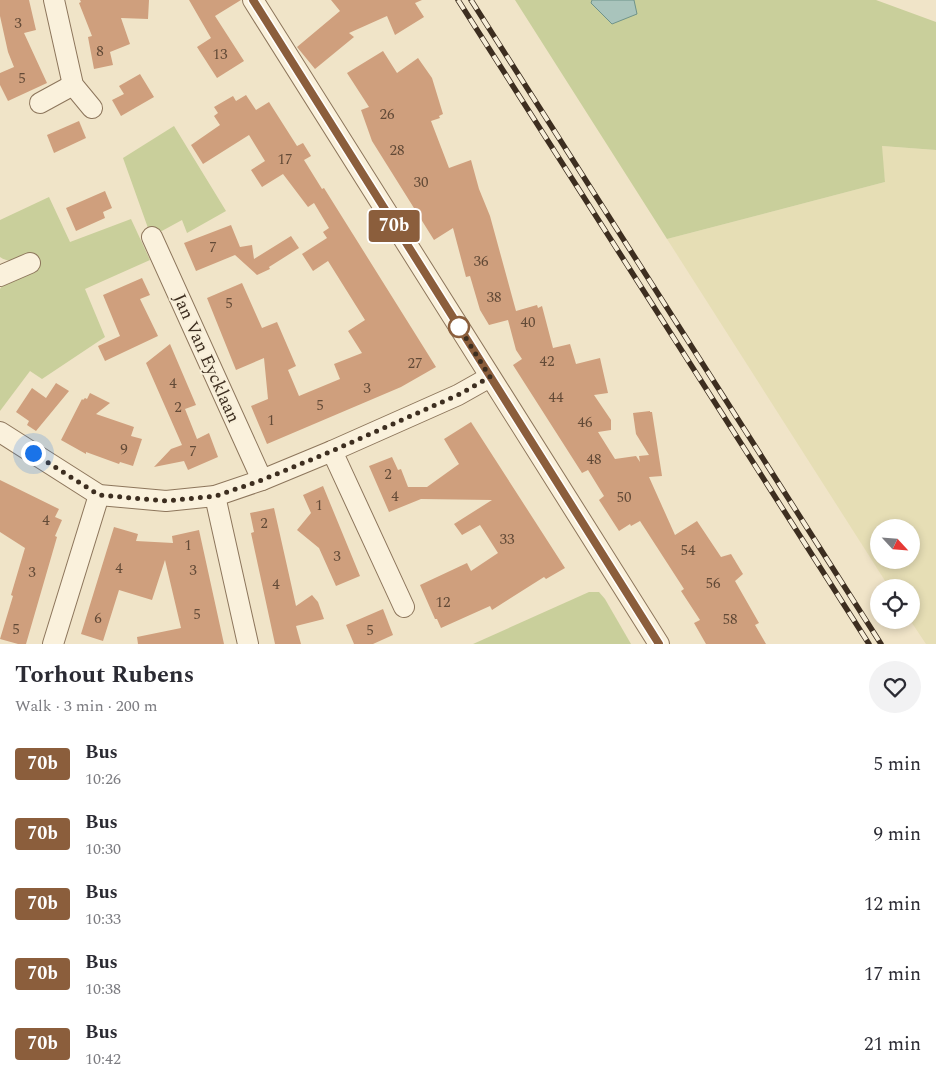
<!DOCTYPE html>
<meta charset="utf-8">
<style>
:root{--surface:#fff;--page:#f2f2f3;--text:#2b2b33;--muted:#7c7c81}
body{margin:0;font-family:Spectral,serif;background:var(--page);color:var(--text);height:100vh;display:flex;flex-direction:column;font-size:19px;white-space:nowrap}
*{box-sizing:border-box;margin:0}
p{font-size:16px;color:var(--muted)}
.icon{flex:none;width:28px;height:28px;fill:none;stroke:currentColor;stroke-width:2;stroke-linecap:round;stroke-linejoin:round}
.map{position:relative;height:644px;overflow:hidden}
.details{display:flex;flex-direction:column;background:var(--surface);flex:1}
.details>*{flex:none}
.badge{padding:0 10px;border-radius:4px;font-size:18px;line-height:32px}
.needle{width:32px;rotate:116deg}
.fabs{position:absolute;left:870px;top:519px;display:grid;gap:10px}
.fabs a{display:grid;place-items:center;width:50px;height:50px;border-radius:50%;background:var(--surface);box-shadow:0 2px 8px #0003;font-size:25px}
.you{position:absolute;width:25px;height:25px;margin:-12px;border:4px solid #fff;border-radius:50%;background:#1a73e8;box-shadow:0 0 0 8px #1a73e833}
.map>.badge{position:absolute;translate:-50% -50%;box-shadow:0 0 0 2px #fff}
.round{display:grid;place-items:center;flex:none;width:52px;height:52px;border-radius:26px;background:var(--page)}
.summary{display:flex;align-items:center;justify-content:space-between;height:85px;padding:0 15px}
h1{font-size:24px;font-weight:700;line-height:38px}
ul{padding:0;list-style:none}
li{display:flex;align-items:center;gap:15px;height:70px;padding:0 15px}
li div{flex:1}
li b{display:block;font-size:19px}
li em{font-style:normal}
li .badge{min-width:55px;font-weight:700;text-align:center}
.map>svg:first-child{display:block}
</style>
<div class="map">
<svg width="936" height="644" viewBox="0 0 936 644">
<rect width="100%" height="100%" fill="#f0e4c8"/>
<path fill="#e6deb5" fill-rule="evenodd" d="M 881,146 L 936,150 L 936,644 L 926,644 L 910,620 L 911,588 L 889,587 L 667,239 L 885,182 ZM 879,528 L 911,528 L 911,560 L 879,560 Z"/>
<g fill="#c9cf9b">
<polygon points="515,0 876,0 936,22 936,150 882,146 885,182 667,239"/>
<polygon points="174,126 226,211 187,233 182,220 160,232 148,228 123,158"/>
<path d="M 49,197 L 70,242 L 131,219 L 150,260 L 85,289 L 105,337 L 42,379 L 30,371 L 0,411 L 0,289 L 6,280 L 38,264 L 34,254 C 23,258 11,265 0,257 L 0,220 Z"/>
<polygon points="589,592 599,592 605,599 631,644 473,644"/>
</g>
<polygon fill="#a9c4bc" stroke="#6f938a" points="592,0 634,0 637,14 612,24 591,3"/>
<g fill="#cf9f7d">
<polygon points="0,0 29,0 36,30 24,33 47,83 8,101 0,85 0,73 14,67 8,52 0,16"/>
<polygon points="80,0 149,0 148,19 121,18 130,44 110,52 113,65 94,69 88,37 92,36 79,3 81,2"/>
<polygon points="189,0 241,0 215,16 244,61 217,78 197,47 211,38"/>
<polygon points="331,0 422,0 415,3 424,17 395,35 387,16 349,33 354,37 315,69 297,47 340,11"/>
<polygon points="383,51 397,73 418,58 432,78 443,114 439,116 440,118 431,121 449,168 471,160 479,189 490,216 516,311 537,305 538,308 542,306 553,348 570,344 576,364 600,358 608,393 594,395 611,420 611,430 598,432 615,459 636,456 640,462 639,456 649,455 636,434 633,413 650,411 650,412 652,412 662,476 649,477 675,535 697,521 721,557 731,554 743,574 735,581 759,623 755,625 766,644 706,644 694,623 700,620 681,591 684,589 640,521 631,526 630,524 619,531 599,500 604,496 588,470 582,473 513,365 522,359 516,350 508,320 489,325 480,310 470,276 466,277 453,228 434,240 372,141 361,110 369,107 347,73"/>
<polygon points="140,74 154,97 121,116 112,100 124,94 119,86"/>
<polygon points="246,95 256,110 269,102 297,146 303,143 311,156 304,160 322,189 324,188 436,367 401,387 267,444 251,406 268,399 264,358 236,370 207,298 242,283 262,328 277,322 296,366 288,370 299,396 340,379 334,364 362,353 348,331 365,320 328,261 313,271 302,254 327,238 323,232 329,228 314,203 308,207 283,174 262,187 251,170 265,161 249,135 203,164 191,145 220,125 214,116 218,113 214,107 233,96 236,101"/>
<polygon points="79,121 86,138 54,153 47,135"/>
<polygon points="105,191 112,208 103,212 105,218 76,231 66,208"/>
<polygon points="231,225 240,247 252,245 254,259 291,236 299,248 269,267 270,269 257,275 235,255 196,271 184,243"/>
<polygon points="142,278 150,295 140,299 158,336 105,361 98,346 120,336 103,295"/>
<polygon points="170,344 196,405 185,409 197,439 209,433 218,457 188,470 184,461 154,467 171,449 182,445 146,363"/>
<polygon points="56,383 69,391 36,431 27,425 29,421 16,412 32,388 46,398"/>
<polygon points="90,393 110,403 96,414 134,427 131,436 142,439 133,466 120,462 119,464 86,452 86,454 61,440 82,399 83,400 85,398 87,399"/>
<polygon points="471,422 565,568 546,579 544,577 492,610 490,606 441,628 437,619 435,619 420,585 467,563 471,571 498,553 480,525 462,535 454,524 492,500 421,499 389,512 369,466 392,457 398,470 401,469 408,487 427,487 459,464 444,439"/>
<polygon points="0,480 59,509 55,517 62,520 55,536 57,537 26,644 18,644 0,639 13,596 11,595 25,548 0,532"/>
<polygon points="323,486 360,576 336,586 319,548 297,530 311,513 303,495"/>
<polygon points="274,508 296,606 312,595 318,602 324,619 296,626 301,644 275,644 251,533 254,532 250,513"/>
<polygon points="114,527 138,534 136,541 173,543 172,536 199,530 224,644 138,644 137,637 181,628 165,560 152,600 119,590 103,641 81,634"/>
<polygon points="383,609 393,635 373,644 354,644 346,625"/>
</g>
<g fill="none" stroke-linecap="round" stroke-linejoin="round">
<defs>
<g id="minor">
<polyline points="54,0 73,85 92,108"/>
<polyline points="253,0 659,644"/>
<polyline points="40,103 73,85"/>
<polyline points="152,237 262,480"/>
<polyline points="0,276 30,263"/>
<polyline points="0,432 99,495 166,501 215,496 262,480 332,451 458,395 490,377"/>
<polyline points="332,451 404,607"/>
<polyline points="215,496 248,644"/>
<polyline points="53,644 99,495"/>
</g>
</defs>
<use href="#minor" stroke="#8d765c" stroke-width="22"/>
<use href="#minor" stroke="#faf1dc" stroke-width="20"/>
<defs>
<g id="rail">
<polyline points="458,0 869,644"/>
<polyline points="471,0 881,644"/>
</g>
</defs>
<use href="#rail" stroke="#3d2e20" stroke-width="5.5"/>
<use href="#rail" stroke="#f7eed8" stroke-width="4" stroke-dasharray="11" stroke-linecap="butt"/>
</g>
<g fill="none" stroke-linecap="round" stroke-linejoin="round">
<defs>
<polyline id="line" points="253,0 659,644"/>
</defs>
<use href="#line" stroke="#fff" stroke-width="11"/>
<use href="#line" stroke="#8b5e3c" stroke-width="8"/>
<polyline stroke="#3d2e20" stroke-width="5" stroke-dasharray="0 9" points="33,453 99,495 166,501 216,496 262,480 332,451 458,395 490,377 459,327"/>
</g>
<circle fill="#fff" stroke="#8b5e3c" stroke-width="2.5" cx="459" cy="327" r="10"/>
<g text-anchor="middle" stroke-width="4" stroke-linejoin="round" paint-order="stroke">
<g font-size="15" fill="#624a37">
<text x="18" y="28">3</text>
<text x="100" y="56">8</text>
<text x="220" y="59">13</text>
<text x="22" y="83">5</text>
<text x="387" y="119">26</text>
<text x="397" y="155">28</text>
<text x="285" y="164">17</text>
<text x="421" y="187">30</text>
<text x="213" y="252">7</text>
<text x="481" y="266">36</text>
<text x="494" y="302">38</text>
<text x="229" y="308">5</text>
<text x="528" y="327">40</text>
<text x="547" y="366">42</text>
<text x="415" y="368">27</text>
<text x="173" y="388">4</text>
<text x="367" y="393">3</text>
<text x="556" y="402">44</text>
<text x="320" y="410">5</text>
<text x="178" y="412">2</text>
<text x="271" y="425">1</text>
<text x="585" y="427">46</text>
<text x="124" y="454">9</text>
<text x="193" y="456">7</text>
<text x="594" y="464">48</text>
<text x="388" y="479">2</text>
<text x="395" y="501">4</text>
<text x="624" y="502">50</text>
<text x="319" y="510">1</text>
<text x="46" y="525">4</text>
<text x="264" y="528">2</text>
<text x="507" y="544">33</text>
<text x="188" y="550">1</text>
<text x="688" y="555">54</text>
<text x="337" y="561">3</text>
<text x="119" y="573">4</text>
<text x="193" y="575">3</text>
<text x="32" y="577">3</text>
<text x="713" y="588">56</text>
<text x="276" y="589">4</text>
<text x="443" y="607">12</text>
<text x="197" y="619">5</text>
<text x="98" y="623">6</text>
<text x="730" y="624">58</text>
<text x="16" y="634">5</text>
<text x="370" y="635">5</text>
</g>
<g font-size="18" fill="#3d2e20" stroke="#f7eed8">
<text transform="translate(207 358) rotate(66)" y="6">Jan Van Eycklaan</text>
</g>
</g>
</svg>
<div class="fabs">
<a><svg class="needle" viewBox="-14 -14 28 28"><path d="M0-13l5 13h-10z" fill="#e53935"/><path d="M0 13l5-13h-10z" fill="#7c7c81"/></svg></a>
<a><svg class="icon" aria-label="locate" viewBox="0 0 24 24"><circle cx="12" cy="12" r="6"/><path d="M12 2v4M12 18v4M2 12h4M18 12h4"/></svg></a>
</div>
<div class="you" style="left:33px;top:453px"></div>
<b class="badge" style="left:394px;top:226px;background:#8b5e3c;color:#fff">70b</b>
</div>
<section class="details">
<div class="summary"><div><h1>Torhout Rubens</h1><p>Walk · 3 min · 200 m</p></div><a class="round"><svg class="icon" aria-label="heart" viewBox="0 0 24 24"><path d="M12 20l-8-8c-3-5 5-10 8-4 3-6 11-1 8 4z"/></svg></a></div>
<ul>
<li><span class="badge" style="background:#8b5e3c;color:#fff">70b</span><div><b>Bus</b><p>10:26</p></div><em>5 min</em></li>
<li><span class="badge" style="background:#8b5e3c;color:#fff">70b</span><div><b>Bus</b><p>10:30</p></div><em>9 min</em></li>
<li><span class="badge" style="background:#8b5e3c;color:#fff">70b</span><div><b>Bus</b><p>10:33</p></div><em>12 min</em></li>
<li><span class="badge" style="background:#8b5e3c;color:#fff">70b</span><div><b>Bus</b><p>10:38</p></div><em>17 min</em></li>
<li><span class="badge" style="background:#8b5e3c;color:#fff">70b</span><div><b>Bus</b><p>10:42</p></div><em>21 min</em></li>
</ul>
</section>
